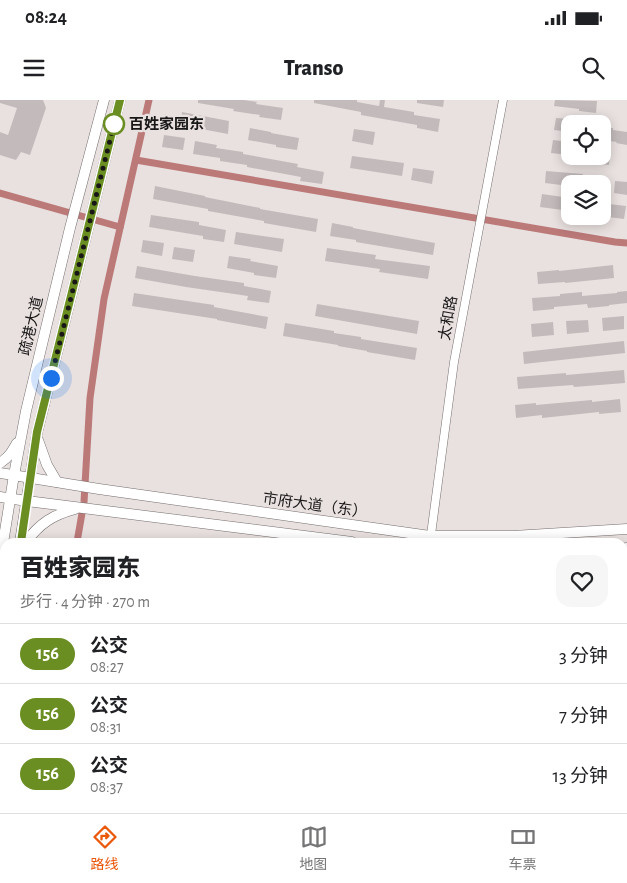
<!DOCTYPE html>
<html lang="zh">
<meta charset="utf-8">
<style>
:root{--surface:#fff;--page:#f6f6f6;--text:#202124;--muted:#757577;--line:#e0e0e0;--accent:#ea580c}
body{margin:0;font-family:"Alegreya Sans","Noto Sans SC",sans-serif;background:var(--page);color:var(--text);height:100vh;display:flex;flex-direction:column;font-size:19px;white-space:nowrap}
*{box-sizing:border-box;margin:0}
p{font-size:16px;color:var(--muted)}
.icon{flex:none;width:28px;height:28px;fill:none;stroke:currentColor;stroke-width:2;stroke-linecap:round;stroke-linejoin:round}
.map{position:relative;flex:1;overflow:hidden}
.details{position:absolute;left:0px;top:438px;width:628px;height:276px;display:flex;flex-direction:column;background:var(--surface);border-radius:15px 15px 0 0;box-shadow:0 2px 12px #0003}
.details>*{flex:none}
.badge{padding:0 10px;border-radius:16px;font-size:18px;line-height:32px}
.tools{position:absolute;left:561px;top:15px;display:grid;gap:10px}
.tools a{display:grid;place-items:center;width:50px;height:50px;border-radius:10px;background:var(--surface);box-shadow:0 2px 12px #0003;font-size:25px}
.you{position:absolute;width:25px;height:25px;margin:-12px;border:4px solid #fff;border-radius:50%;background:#1a73e8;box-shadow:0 0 0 8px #1a73e833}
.map>.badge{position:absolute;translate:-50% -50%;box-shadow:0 0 0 2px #fff}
.round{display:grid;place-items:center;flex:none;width:52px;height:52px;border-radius:15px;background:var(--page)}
.summary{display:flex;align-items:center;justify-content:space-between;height:85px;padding:0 20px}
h1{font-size:24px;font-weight:800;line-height:38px}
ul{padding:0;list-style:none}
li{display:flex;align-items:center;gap:15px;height:60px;padding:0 20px;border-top:1px solid var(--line)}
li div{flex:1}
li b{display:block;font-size:19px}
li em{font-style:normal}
li .badge{min-width:55px;font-weight:700;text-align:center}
.status{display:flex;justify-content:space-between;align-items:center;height:35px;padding:0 25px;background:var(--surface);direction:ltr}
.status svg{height:14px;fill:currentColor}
header{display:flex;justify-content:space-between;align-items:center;height:65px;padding:0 20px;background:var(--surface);font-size:22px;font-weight:800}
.tabs{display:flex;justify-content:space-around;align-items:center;height:70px;border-top:1px solid var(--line);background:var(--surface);font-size:14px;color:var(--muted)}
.tabs a{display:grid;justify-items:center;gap:2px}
.tabs .selected{color:var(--accent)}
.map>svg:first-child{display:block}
</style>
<div class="status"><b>08:24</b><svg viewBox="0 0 49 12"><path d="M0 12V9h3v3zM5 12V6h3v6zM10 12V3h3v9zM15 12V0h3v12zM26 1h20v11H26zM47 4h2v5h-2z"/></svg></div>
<header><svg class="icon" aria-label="menu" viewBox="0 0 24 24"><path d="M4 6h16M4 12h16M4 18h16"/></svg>Transo<svg class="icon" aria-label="search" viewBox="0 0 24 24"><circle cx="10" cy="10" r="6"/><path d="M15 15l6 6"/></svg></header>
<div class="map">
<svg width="627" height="713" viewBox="0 0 627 713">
<rect width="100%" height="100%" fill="#e9e1e0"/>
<polygon fill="#f3b8b6" points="5,683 5,709 147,709 146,713 1,713"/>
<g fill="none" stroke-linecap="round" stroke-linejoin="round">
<g stroke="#bb7978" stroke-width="7">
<polyline points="136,60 615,142 627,143"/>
<polyline points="0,93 120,127"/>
<polyline points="77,442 84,402 90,298 104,199 149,0"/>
<polyline points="45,713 45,709"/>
</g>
</g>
<g fill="#c3bbbb">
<polygon points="0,0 43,0 46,8 30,55 21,52 16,60 0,55 0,32 8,35 17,8 0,3"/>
<polygon points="198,0 244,0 257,2 256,4 283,8 281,20 259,17 260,15 233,11 234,9 198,3"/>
<polygon points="314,0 357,0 357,2 379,6 380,0 385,0 384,7 414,12 414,15 440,19 438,32 417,28 417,25 361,15 361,12 314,3"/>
<polygon points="417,0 444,0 443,7 417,3"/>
<polygon points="555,0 597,1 596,13 579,11 579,9 554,6"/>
<polygon points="182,12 229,21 228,34 180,25"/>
<polygon points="556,18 570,19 570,32 554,30"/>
<polygon points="602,25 609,26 609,28 613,28 613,30 627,32 627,45 616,43 617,42 602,40"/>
<polygon points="250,28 271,32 271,33 299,38 297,50 276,47 276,45 248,40"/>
<polygon points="354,29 375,32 373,45 352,41"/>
<polygon points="164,35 185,38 183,50 162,47"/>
<polygon points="553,40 569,42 568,55 551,53"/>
<polygon points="195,41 217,45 216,48 243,52 243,54 298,64 297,67 324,72 322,84 300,81 301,77 247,67 247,65 220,61 220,58 193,54"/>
<polygon points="602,51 610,52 609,65 592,63 593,56 602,56"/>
<polygon points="352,56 404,63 402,76 350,68"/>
<polygon points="413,68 434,71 432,84 411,80"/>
<polygon points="546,71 583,74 583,75 604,78 603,84 570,84 570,85 562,84 561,85 545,83"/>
<polygon points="615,81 627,82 627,95 614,93"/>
<polygon points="155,86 205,96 205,97 260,108 260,109 318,119 316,132 264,123 264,121 208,111 208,109 153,99"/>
<polygon points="542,94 570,98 570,111 540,107"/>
<polygon points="609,104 626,106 624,119 608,117"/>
<polygon points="151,115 199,122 199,125 226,130 224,142 203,139 203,136 149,127"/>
<polygon points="332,123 353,127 353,128 435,143 433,155 356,142 356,140 330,136"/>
<polygon points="236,132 284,139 282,152 234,144"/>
<polygon points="143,140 164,143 162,156 141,152"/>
<polygon points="174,147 195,150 193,162 172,159"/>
<polygon points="327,148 376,155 375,159 430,166 428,179 379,172 380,169 325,161"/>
<polygon points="229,156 251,159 250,161 278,166 276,178 254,175 254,173 227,168"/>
<polygon points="613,165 614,178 565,183 565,182 538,184 537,172 559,170 559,171"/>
<polygon points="137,166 195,176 244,183 244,186 271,191 269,203 247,200 248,196 186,187 135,178"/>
<polygon points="627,191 627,203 609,205 609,206 588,208 587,204 554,207 554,209 533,211 532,198 560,196 560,194 582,192 582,196 617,193 617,192"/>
<polygon points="134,193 214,205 214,207 268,217 266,229 217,220 217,219 132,206"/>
<polygon points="317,204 419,221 417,234 315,216"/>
<polygon points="624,216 624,229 603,231 602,218"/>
<polygon points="588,220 589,232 567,234 566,221"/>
<polygon points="553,222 554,235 532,237 531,224"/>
<polygon points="285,223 334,231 334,233 361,237 361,239 417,248 415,260 367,252 367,251 338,246 338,245 283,236"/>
<polygon points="624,241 625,253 524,264 523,252"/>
<polygon points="624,270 625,283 574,287 573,285 518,289 517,277 566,273 566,275"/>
<polygon points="620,299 621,312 599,314 599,312 542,318 542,315 516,318 515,305 536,303 536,305 592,300 592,302"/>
</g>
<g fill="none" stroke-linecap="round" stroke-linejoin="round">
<defs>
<polyline id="tertiary" points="430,442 454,262 503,0"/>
<g id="primary">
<polyline points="38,340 47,365 57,382"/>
<path d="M 0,363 C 9,357 12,352 17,343"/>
<polyline points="0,373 99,389 430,436 513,436 627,429"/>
<polyline points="0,397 27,401 352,442"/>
<polyline points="20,442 37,333 120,0"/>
<path d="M 26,442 C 40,423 53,415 75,409"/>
<polyline points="622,449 627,448"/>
<polyline points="0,462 14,375 26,311 70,128 104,0"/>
<polyline points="0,577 5,544"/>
</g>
</defs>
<use href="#tertiary" stroke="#756e6e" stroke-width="9"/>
<use href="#primary" stroke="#756e6e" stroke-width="11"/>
<use href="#tertiary" stroke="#fff" stroke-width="8"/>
<use href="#primary" stroke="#fff" stroke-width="10"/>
</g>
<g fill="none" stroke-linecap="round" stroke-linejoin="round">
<defs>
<polyline id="line" points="21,442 37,332 120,0"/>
</defs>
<use href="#line" stroke="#fff" stroke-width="11"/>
<use href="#line" stroke="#6b8e23" stroke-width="8"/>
<polyline stroke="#181616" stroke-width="5" stroke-dasharray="0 9" points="51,278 114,24"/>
</g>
<circle fill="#fff" stroke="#6b8e23" stroke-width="2.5" cx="114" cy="24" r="10"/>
<g text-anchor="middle" stroke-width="4.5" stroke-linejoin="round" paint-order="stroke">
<g font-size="15" font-weight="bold" fill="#181616" stroke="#e9e1e0" text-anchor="start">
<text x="129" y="29">百姓家园东</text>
</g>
<g font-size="15" fill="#181616" stroke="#e9e1e0">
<text transform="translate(448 218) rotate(-80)" y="5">太和路</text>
<text transform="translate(31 226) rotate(-77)" y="5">疏港大道</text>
<text transform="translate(315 405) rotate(8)" y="5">市府大道（东）</text>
</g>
</g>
</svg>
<div class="tools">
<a><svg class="icon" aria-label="locate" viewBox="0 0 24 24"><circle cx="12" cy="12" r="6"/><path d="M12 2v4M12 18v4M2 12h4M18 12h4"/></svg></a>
<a><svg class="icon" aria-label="layers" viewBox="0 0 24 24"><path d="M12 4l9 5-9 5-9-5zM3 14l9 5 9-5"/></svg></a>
</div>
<div class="you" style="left:51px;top:278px"></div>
<section class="details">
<div class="summary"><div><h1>百姓家园东</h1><p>步行 · 4 分钟 · 270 m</p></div><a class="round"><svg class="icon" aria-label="heart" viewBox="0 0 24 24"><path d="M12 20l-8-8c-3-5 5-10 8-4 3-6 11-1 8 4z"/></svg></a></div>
<ul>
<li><span class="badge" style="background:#6b8e23;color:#fff">156</span><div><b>公交</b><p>08:27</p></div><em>3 分钟</em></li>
<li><span class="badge" style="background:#6b8e23;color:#fff">156</span><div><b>公交</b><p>08:31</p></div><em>7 分钟</em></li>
<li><span class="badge" style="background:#6b8e23;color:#fff">156</span><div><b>公交</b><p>08:37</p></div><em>13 分钟</em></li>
</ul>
</section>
</div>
<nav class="tabs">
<a class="selected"><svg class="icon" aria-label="directions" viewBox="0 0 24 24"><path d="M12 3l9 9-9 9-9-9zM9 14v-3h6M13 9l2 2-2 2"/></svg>路线</a>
<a><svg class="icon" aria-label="map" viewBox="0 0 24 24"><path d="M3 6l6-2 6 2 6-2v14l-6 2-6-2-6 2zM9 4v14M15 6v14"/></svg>地图</a>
<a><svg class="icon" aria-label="tickets" viewBox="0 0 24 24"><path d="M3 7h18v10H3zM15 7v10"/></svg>车票</a>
</nav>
